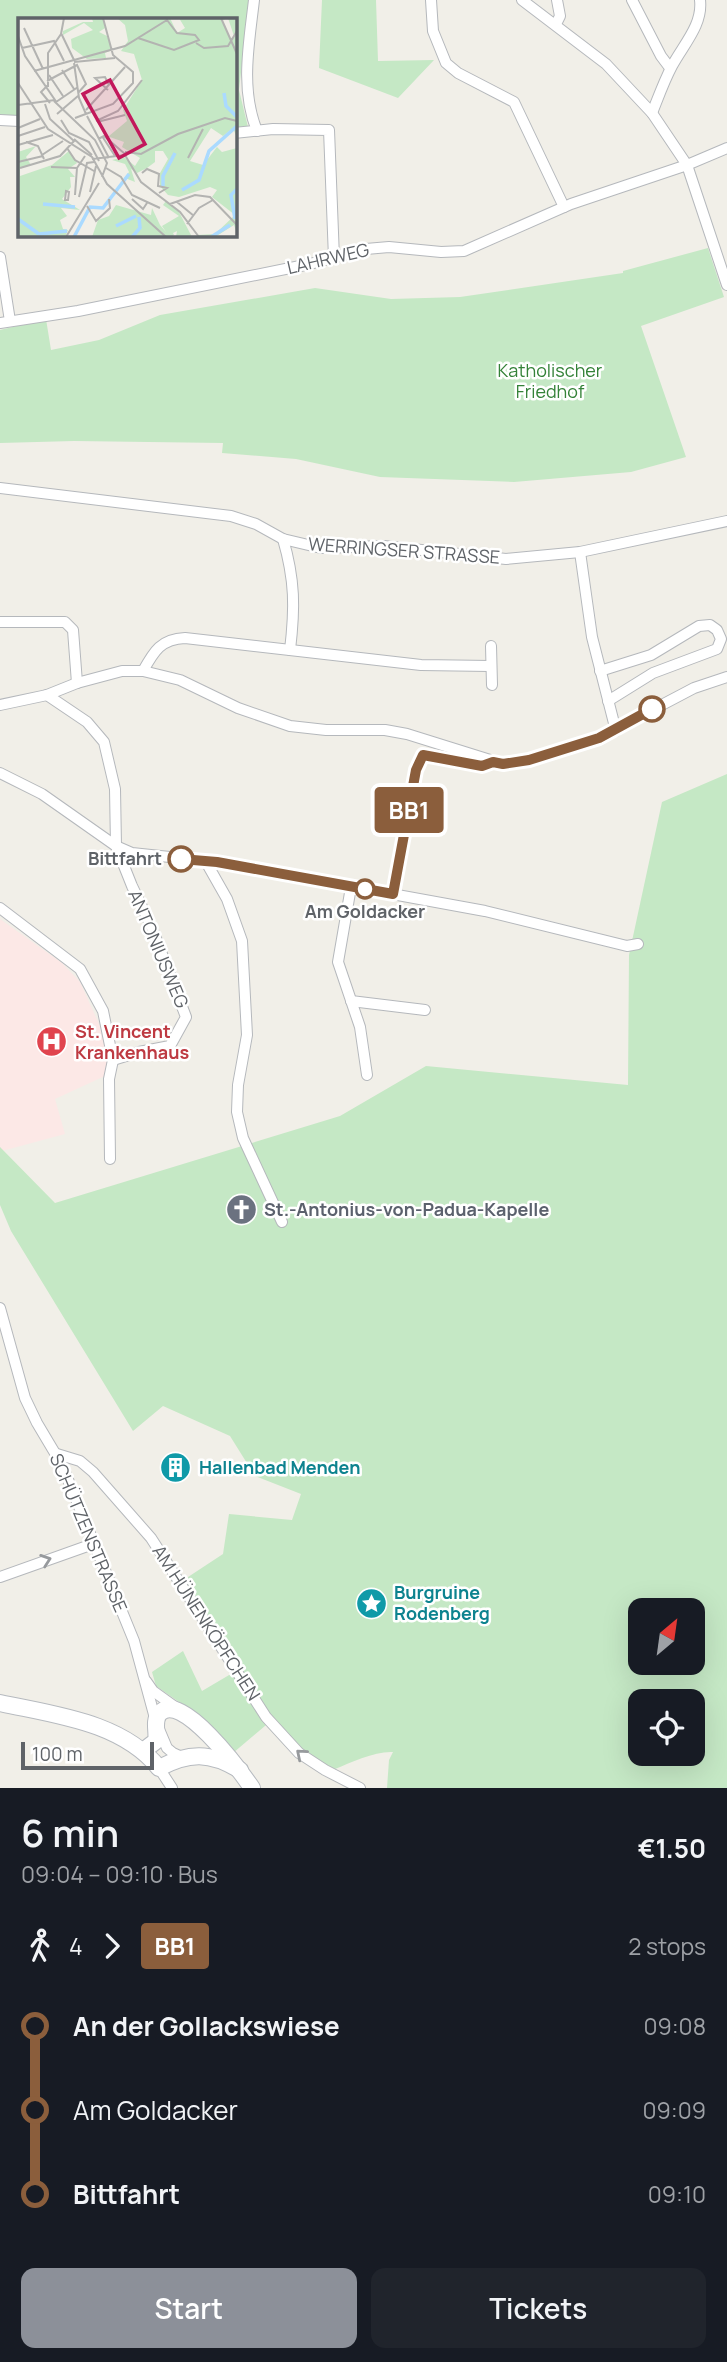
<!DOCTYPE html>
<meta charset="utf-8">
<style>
:root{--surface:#171b24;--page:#20242c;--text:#f1f3f6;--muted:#9ea1a6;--accent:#8c9099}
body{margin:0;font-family:Manrope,sans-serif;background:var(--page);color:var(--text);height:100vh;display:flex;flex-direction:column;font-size:26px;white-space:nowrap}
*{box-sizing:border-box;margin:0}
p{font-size:23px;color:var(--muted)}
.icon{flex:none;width:38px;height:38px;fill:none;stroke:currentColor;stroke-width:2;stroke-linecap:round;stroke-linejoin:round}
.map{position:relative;height:1788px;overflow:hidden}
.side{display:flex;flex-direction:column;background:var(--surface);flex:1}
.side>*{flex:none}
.badge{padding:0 14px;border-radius:5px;font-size:24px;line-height:46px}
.needle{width:46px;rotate:29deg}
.controls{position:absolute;left:628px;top:1598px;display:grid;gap:14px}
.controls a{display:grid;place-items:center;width:77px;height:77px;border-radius:14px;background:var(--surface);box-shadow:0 7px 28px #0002;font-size:35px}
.scale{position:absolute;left:21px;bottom:18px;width:133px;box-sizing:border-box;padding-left:7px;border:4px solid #5f6368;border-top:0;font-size:19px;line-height:24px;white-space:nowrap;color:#5f6368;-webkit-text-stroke:5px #fff;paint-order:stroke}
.map>.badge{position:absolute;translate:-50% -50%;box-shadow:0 0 0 4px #fff}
.legs{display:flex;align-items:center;gap:10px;height:77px;padding:0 21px;font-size:23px}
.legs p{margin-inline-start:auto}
.headline{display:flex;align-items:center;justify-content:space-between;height:119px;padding:0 21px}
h1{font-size:38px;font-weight:600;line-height:52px}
.cta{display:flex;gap:14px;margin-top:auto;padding:14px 21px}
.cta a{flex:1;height:80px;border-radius:14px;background:var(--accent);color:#fff;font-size:28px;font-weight:600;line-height:80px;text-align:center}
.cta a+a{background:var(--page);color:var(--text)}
ul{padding:0 21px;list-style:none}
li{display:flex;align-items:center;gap:24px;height:84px;font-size:26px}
li i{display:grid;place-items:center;width:10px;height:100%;margin:0 9px;background:currentColor}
li i::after{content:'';width:18px;height:18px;margin:-9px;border:5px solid;border-radius:50%;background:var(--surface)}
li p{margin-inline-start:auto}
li:first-child i{background:linear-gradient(#0000 50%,currentColor 0)}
li:last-child i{background:linear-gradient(currentColor 50%,#0000 0)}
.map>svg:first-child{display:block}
</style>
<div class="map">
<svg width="727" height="1788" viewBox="0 0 727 1788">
<rect width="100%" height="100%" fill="#f1efe8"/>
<polygon fill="#fce8e6" points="0,919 62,963 80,982 99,1024 108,1060 107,1075 55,1099 65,1134 2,1151 0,1148"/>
<g fill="#c5e8c5" fill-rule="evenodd">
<polygon points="0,0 249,0 239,90 248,127 235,127 234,19 19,19 19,117 0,117"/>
<polygon points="322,0 376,0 378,61 434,60 398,98 319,68"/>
<polygon points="708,248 724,297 641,326 686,457 631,472 514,482 380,477 296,459 222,453 223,443 74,441 0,443 0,330 46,319 51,350 99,340 160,315 315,288 391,299 460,297 623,273 623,271"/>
<path d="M 727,774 L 727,1788 L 387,1788 L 389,1760 L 393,1752 C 375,1751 352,1762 335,1769 C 308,1758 291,1741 272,1720 L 233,1753 L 189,1709 L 156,1686 L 152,1672 L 183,1651 L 202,1691 L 241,1668 L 185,1579 L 223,1554 L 229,1514 L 292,1520 L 301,1494 L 255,1476 L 230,1436 L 163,1406 L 133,1431 L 11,1231 L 0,1205 L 0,1147 L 55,1203 L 340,1116 L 426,1066 L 628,1085 L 629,955 L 662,802 ZM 640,1610 L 693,1610 L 693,1662 L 640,1662 ZM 640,1701 L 693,1701 L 693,1754 L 640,1754 Z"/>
</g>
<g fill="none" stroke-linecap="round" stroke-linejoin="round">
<defs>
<g id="street">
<path d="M 254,0 C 249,44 240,88 257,131"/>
<polyline points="431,0 433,31 446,63 458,73 514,102 564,207"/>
<polyline points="522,0 606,64 652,113 687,165 727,285"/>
<polyline points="632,0 661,56 670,68"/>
<polyline points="556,24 560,16 557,0"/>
<path d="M 652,113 C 658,98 664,81 672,66 C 683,45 703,25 700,0"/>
<polyline points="0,120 19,121"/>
<polyline points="234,133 273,129 329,130 334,258"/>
<polyline points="0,257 10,321"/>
<polyline points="0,323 78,311 310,264 366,249 389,247 441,252 464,251 571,204 687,165 727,148"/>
<polyline points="0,488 231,516 256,524 283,539 321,548 384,546 506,559 580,552 727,521"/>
<path d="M 283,539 C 295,580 295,608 290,650"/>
<polyline points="580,552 592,637 616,731"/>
<polyline points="0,622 65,622 73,630 77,683"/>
<polyline points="491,646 492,685"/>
<path d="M 143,671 C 154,651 161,639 185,638 L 421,665 L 490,666"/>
<polyline points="600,671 651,655 699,626 710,625 717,630 721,639 717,649 653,673 608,701"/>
<polyline points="47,695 87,722 104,742 115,789 116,846 132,886 152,928 186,1017 170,1046 139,1052 113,1060"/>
<polyline points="0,705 47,695 77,683 122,671 143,671 180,680 238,708 290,726 326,730 385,730 407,734 503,764 529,760 599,738 694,688 727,677"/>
<polyline points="0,773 42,794 116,846 132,853 217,862 485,911 627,946 638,944"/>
<polyline points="206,862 227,899 242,941 247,1035 238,1085 237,1112 243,1138 282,1222"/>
<polyline points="351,887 338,962 360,1027 367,1075"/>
<polyline points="393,894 416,770 421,757 427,755 483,766 493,762"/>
<polyline points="0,908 80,969 103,1011 113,1060 109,1079 110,1159"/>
<polyline points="351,1001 425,1010"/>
<polyline points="0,1308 25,1398 37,1423 62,1465 134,1641 156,1722 167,1748 173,1753 184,1758"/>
<polyline points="57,1454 80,1461 93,1472 151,1538 266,1717 299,1753 325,1770 360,1788"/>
<polyline points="0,1577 93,1544"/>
<polyline points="146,1681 153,1691 178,1709"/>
<polyline points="159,1768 172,1788"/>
</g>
<g id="secondary">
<path d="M 0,1703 C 55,1715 122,1722 159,1768 C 189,1752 210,1752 240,1770"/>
<path d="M 143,1751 L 156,1741 C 158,1732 153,1722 159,1714 C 180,1688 241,1772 252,1788"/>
</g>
</defs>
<use href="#street" stroke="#b5b8bc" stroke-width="12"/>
<use href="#secondary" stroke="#b6babf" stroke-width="18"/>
<use href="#street" stroke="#fff" stroke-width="10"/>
<use href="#secondary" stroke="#fff" stroke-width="16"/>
</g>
<defs><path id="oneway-chevron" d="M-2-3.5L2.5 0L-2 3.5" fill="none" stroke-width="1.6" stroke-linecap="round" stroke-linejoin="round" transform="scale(1.75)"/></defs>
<g stroke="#979a9d">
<use href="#oneway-chevron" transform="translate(46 1560) rotate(-19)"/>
<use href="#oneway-chevron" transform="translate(301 1754) rotate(-140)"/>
</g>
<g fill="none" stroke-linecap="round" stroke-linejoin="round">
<defs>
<polyline id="line-1" points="181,859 217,862 393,894 416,770 423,755 482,766 493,762 503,764 529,760 599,738 652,709"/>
</defs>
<use href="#line-1" stroke="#fff" stroke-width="16"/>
<use href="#line-1" stroke="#8b5e3c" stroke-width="10"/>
</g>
<defs>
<symbol id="hospital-disc" viewBox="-11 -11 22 22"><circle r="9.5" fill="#e0444e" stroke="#fff"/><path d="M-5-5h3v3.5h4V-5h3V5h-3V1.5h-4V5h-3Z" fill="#fff"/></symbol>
<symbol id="church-disc" viewBox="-11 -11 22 22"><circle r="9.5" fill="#6b7280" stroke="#fff"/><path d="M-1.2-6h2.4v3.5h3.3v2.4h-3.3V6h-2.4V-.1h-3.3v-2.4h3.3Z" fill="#fff"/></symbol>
<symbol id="building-disc" viewBox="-11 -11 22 22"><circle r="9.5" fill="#0f9aa8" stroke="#fff"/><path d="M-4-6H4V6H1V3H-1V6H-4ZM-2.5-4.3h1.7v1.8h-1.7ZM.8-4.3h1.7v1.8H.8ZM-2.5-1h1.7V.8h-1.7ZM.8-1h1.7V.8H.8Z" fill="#fff"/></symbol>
<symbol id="sight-disc" viewBox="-11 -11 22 22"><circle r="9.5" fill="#0f9aa8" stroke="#fff"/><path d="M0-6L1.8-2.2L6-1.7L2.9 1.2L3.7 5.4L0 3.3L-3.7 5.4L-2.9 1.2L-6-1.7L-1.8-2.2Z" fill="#fff"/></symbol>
</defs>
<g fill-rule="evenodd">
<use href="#hospital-disc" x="34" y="1024" width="35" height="35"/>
<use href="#church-disc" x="224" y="1192" width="35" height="35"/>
<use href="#building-disc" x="158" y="1450" width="35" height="35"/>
<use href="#sight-disc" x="354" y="1586" width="35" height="35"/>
</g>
<g fill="#fff" stroke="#8b5e3c" stroke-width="3.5">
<circle cx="652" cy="709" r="12"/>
<circle cx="181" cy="859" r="12"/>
<circle cx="365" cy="889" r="9"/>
</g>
<g text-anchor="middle" stroke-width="5" stroke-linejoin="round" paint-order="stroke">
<g font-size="18" fill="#5f6368" stroke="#fff">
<text transform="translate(328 259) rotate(-13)" y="6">LAHRWEG</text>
<text transform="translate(404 551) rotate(4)" y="6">WERRINGSER STRASSE</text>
<text transform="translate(158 949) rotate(67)" y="6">ANTONIUSWEG</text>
<text transform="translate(88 1533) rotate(67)" y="6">SCHÜTZENSTRASSE</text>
<text transform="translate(206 1623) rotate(57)" y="6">AM HÜNENKÖPFCHEN</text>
</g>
<g font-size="18" fill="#348238" stroke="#fff">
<text x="550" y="377">Katholischer<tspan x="550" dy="21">Friedhof</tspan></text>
</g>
<g font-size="18" font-weight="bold" fill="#5f6368" stroke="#fff" text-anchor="end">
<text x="162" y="865">Bittfahrt</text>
<text x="365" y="918" text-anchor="middle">Am Goldacker</text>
</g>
<g font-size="18" font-weight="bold" fill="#be3a42" stroke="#fff" text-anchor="start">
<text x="75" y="1038">St. Vincent<tspan x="75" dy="21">Krankenhaus</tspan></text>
</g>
<g font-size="18" font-weight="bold" fill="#5b616d" stroke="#fff" text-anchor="start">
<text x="264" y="1216">St.-Antonius-von-Padua-Kapelle</text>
</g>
<g font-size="18" font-weight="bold" fill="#0d838f" stroke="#fff" text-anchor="start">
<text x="199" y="1474">Hallenbad Menden</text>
<text x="394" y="1599">Burgruine<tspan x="394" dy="21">Rodenberg</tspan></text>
</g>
</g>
<g transform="translate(18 18)">
<rect width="219" height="219" fill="#f1efe8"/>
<path d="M 74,0 L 85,0 L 87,10 L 81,14 L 89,18 L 94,32 L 87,35 L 88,40 L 69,41 L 54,30 L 53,21 L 75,12 L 66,5 L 45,17 L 45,13 L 65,4 L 75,4 ZM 99,0 L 152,0 L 159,15 L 167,10 L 161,0 L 209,0 L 204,3 L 212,21 L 216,18 L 210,0 L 219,0 L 219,120 L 215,110 L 205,118 L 193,110 L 172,143 L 185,147 L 199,129 L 204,134 L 219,130 L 219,216 L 216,207 L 197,219 L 183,219 L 179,217 L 197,216 L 217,197 L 194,179 L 199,172 L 192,169 L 161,179 L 150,177 L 142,168 L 142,155 L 150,141 L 145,133 L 137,133 L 137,144 L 129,150 L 119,155 L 113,151 L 117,164 L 107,160 L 111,154 L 107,146 L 94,142 L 106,139 L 117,148 L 122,140 L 104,129 L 106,124 L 86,117 L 91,118 L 109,103 L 105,92 L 124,62 L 116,36 L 103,33 L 110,23 L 107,7 ZM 18,128 L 8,139 L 13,147 L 2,150 L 2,158 L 34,147 L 51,133 L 59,145 L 50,151 L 57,159 L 52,159 L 53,169 L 44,181 L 62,192 L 43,190 L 49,198 L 42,202 L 45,211 L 50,212 L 47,219 L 0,219 L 0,134 ZM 148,183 L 161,194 L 174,219 L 158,219 L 159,213 L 155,215 L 156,217 L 153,219 L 74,219 L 80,202 L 91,198 L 98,187 L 133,197 L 134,190 L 142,207 L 148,214 L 144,208 L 161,198 L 145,187 Z" fill="#c5e8c5"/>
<path fill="none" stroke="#aadaff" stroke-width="3.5" d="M 206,75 L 208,88 L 219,99M 145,168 L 145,158 L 157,135M 164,172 L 181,162 L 191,133 L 219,108M 25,186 L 57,189M 0,201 L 21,216M 217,201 L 213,177 L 219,171M 98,208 L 118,198M 21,216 L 49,213M 56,219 L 72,189 L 85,190 L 111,156M 114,219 L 122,210 L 121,199M 193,219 L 212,207"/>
<path fill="none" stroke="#b3b3b1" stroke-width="2" d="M 203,0 L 219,36M 6,10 L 25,51M 43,15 L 56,42M 0,18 L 7,38 L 37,82 L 0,87M 178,25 L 186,30 L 210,28 L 219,13M 4,30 L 36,23 L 46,43M 56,44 L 97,40M 56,45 L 61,80 L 68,96M 44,52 L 56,71M 16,53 L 107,28 L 149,2 L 159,15 L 177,17 L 181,22 L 156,32 L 120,20M 31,57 L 45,78M 29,63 L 59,47 L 68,66 L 60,75M 0,65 L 30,111 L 74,139 L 89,166 L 148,219M 30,67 L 23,74 L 32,85M 30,69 L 30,35 L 43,16 L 46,0M 90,72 L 77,60 L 87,59 L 91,67M 36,83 L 77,122 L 89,145 L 84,159M 38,84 L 60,69M 68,92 L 107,49M 39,96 L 60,78M 69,98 L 91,140M 57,100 L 95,86 L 115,65 L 115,54 L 95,37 L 85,0M 43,102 L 51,115 L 71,124 L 81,143M 78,103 L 100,93 L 124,62M 79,104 L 107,97M 0,110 L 22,101M 0,118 L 27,109M 84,118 L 97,138M 56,121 L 74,137M 80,121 L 86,118 L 107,136M 8,124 L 20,128 L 26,141M 0,127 L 35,117M 49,130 L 57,142 L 76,153M 107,134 L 123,136 L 160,116 L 207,100 L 219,103M 24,137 L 45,123M 170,140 L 185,111M 74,141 L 107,137 L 123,164 L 162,194 L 181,219M 0,144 L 25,138M 33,149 L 59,150M 2,150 L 42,138 L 56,123 L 32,101 L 27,86M 88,150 L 103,159 L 114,177 L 142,190M 124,155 L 129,151 L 141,156 L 140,168 L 149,170 L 141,175M 48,173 L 51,174 L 50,182 L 47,182 ZM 72,174 L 78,148M 57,177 L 59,150 L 67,138M 61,179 L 69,145 L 76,144M 114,181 L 125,191 L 129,185M 159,184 L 176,198M 152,186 L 177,177 L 192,179 L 219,207M 69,188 L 78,203 L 92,190 L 91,181M 169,206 L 181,190 L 195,182M 48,219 L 81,165"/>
<path fill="#c2185b" fill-opacity="0.15" stroke="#c2185b" stroke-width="3.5" d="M 92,62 L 127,126 L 101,140 L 65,76 Z"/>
<rect width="219" height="219" fill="none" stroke="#5f6368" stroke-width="3.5"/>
</g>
</svg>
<div class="controls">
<a><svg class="needle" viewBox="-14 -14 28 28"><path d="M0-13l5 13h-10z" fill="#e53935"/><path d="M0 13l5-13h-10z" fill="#9ea1a6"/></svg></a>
<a><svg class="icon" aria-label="locate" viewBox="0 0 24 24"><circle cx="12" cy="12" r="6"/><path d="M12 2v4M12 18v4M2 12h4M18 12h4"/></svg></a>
</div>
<div class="scale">100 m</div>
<b class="badge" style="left:409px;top:810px;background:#8b5e3c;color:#fff">BB1</b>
</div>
<section class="side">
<div class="headline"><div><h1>6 min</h1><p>09:04 – 09:10 · Bus</p></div><b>€1.50</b></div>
<div class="legs"><svg class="icon" aria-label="walk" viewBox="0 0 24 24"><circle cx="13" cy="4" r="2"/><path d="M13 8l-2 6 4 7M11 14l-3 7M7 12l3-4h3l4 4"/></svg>4<svg class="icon" aria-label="forward" viewBox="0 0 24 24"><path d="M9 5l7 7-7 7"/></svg><b class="badge" style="background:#8b5e3c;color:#fff">BB1</b><p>2 stops</p></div>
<ul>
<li><i style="color:#8b5e3c"></i><b>An der Gollackswiese</b><p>09:08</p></li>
<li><i style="color:#8b5e3c"></i><span>Am Goldacker</span><p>09:09</p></li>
<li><i style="color:#8b5e3c"></i><b>Bittfahrt</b><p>09:10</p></li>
</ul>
<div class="cta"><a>Start</a><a>Tickets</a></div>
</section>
